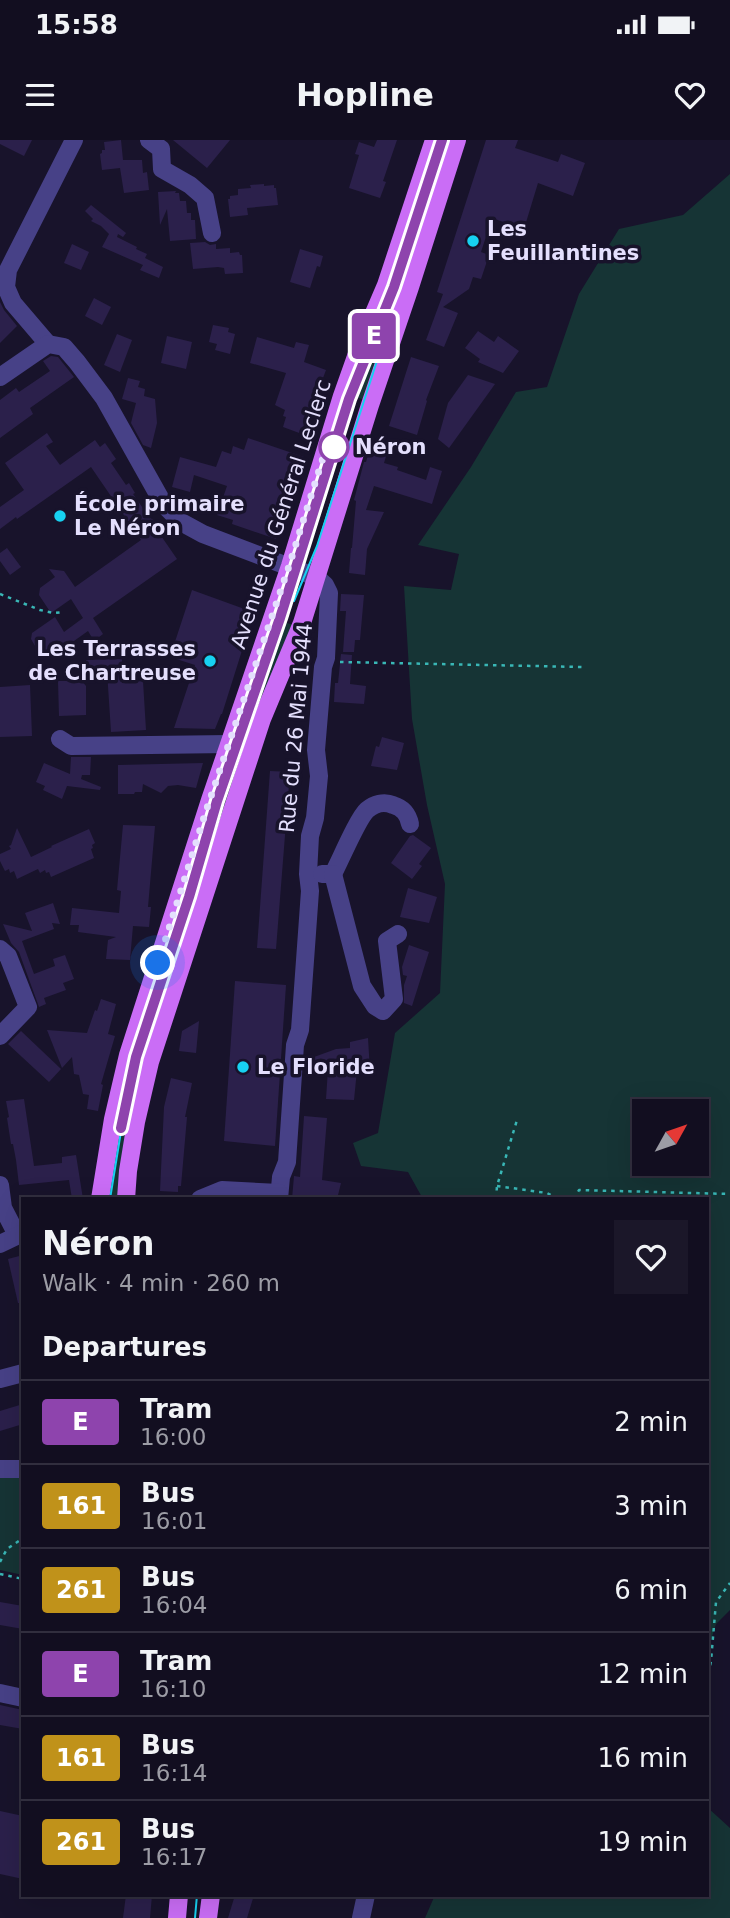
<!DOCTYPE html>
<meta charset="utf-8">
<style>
:root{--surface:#120e20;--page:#1b1729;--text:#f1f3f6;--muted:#9c9ca5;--line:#312e3e}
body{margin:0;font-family:"DejaVu Sans",sans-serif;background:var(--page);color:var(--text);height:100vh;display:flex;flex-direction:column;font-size:26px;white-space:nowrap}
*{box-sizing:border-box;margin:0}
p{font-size:23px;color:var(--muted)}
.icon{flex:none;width:38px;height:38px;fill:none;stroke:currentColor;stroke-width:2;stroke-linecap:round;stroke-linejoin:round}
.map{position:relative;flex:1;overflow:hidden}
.sheet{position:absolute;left:21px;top:1057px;width:688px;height:700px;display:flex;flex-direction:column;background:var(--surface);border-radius:0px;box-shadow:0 7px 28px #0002,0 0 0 2px var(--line)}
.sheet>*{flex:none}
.badge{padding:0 14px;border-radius:5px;font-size:24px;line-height:46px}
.needle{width:46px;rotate:50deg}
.tools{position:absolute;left:632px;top:959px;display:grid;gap:14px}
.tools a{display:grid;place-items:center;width:77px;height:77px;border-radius:0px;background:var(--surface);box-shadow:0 7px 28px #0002,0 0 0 2px var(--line);font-size:35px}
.you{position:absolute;width:35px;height:35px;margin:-18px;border:5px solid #fff;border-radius:50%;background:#1a73e8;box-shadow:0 0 0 10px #1a73e833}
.map>.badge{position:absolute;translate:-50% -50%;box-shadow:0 0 0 4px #fff}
h2{padding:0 21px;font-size:26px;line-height:63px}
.round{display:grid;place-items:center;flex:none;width:74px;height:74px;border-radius:0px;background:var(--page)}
.overview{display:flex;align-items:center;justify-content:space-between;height:119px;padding:0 21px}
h1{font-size:33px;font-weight:700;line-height:52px}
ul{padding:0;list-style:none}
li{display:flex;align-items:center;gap:21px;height:84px;padding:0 21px;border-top:2px solid var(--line)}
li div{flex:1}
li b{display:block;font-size:26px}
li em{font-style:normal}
li .badge{min-width:77px;font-weight:700;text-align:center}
.status{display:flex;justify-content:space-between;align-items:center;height:49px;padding:0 35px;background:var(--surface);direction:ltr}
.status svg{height:19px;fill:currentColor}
header{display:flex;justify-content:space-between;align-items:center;height:91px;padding:0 21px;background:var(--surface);font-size:32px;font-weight:700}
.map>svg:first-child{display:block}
</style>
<div class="status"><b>15:58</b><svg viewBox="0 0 49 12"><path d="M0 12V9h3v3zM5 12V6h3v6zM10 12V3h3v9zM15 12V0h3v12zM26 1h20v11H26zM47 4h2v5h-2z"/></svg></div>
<header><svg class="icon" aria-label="menu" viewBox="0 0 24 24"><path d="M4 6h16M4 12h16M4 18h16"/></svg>Hopline<svg class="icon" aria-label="heart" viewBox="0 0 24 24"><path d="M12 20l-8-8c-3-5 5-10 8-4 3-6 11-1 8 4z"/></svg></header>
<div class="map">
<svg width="730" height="1778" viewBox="0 0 730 1778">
<rect width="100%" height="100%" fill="#18132b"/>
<g fill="#163435" fill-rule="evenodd">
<polygon points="437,0 452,0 368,261 347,254"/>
<path d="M 730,34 L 730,1470 L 716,1484 L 707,1513 L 707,1059 L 423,1059 L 408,1032 L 361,1026 L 353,1003 L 378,993 L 395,893 L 440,853 L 445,744 L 427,665 L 412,579 L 404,446 L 451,450 L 459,414 L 418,405 L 471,327 L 516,252 L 547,247 L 579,154 L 619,89 L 683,75 ZM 644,971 L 696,971 L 696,1024 L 644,1024 Z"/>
<polygon points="275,479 293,485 269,541 119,1059 103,1059 124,946"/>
<polygon points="0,1334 23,1335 23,1435 0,1430"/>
<polygon points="707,1667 730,1688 730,1778 425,1778 435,1755 707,1755"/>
</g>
<g fill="#2b204b">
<polygon points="0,0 32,0 24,16 0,4"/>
<polygon points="121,0 123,20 142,20 143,33 147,32 149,50 124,53 120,28 102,30 100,14 102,13 102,10 105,10 104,2"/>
<polygon points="173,0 230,0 207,28"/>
<polygon points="377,0 397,0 383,41 386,42 380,58 349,48 359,15 355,14 359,2 374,7"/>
<polygon points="486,0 518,0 515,8 558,22 561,14 585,23 573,56 538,43 524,89 492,78 481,112 489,115 481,139 473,137 469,149 443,167 458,173 444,207 426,200 443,154 437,152"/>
<polygon points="264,44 264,46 274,45 274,48 276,48 278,65 247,68 248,75 230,77 228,59 230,59 230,56 238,55 238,49 251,48 250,45"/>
<polygon points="176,51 175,53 179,53 180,61 186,61 187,73 191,73 191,80 195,80 196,99 170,101 167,69 160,85 158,52"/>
<polygon points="91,65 126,93 123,97 118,94 117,97 137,107 136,109 147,114 145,118 163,127 159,138 140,130 143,125 102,107 109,94 101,86 91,81 93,79 85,71"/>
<polygon points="205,102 210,105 216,104 216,109 230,108 230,113 239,112 240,115 242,115 243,133 225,134 224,128 218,127 193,129 190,103"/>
<polygon points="72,104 89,112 81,130 64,123"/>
<polygon points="300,109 323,116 320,127 317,126 310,148 290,142"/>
<polygon points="94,158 111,167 102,185 85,176"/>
<polygon points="0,162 4,170 17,186 0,203"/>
<polygon points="213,185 229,188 228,192 235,194 230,214 215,210 217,204 209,202"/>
<polygon points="478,191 494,202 498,196 519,211 503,233 478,222 480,219 465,208"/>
<polygon points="117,194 132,200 120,232 104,225"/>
<polygon points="167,196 192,202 186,229 161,223"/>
<polygon points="257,197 294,208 296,202 309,205 304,222 326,230 302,294 283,287 286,277 283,276 285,270 275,265 286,233 250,223"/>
<polygon points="51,216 58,217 74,237 30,268 33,274 0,298 0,260 16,248 19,252 50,231 43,221"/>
<polygon points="411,217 439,226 426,260 427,261 417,295 389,286"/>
<polygon points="468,235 495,244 449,308 438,299 448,263"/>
<polygon points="128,238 140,241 138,247 145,249 144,256 155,259 157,283 151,308 143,305 131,283 136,263 122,259"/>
<polygon points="47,293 53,302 46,306 60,325 95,300 100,307 105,303 116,319 111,323 126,345 129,343 135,353 133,354 149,377 162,386 157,390 177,419 93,478 103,494 94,501 88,491 50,518 39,503 35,506 31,499 32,493 55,477 64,492 83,478 71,459 51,473 39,455 40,448 55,437 49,429 64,431 75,447 141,400 91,327 17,379 16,377 0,389 0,367 24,350 5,323"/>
<polygon points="248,298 304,317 276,399 232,384 233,380 217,375 227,346 194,335 190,352 172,347 180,317 216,327 222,311 231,314 233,306 244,310"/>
<polygon points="370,308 387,313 384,323 398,327 397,330 426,340 430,327 442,331 432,364 374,346 366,370 384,372 367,409 365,435 349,433 351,408 352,408 356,361 354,360 364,322 366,322"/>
<polygon points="7,408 21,427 10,435 0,421 0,413"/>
<polygon points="192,450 250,471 246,482 251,484 249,490 251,490 247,502 245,501 222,574 221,574 215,589 174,588 195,525 170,517"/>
<polygon points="341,454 364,455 360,500 355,500 354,512 343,512 346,471 340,471"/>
<polygon points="341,514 352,515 350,544 366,546 364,564 334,562 335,543 338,543"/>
<polygon points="122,519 122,543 143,541 146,590 111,592 107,531 86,532 86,520"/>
<polygon points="58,541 82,541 86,546 86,575 59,576"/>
<polygon points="30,545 32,596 0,597 0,547"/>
<polygon points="382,597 404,603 397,630 371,626 376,606 379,607"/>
<polygon points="71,617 91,617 90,635 82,635 81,639 101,647 100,650 67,646 62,659 43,650 45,646 36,642 44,623 70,634"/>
<polygon points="203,623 196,648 178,645 168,646 161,653 143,644 142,652 135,652 134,654 118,654 118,625"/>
<polygon points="270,631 290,632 276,809 257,808"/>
<polygon points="123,685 155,686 148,767 151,767 149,787 133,786 130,820 106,819 108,800 116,797 78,792 79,785 70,785 72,768 119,773 121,751 117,750"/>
<polygon points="17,688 31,717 52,707 51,706 89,689 95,703 92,705 93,708 91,709 94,718 51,737 49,732 46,733 45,730 40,733 38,729 17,739 14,731 10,733 9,729 5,731 0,721 0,714 11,709 9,706 11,705"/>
<polygon points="413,695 431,708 419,724 422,726 412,739 391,723 410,696"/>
<polygon points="408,748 437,757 429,783 400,777"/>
<polygon points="53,763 60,784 52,783 54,789 22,801 34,834 55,826 53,819 65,815 74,839 63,843 66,850 44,858 46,864 39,867 19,812 11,803 3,784 32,791 25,773"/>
<polygon points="409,805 429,812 412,866 404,863 404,845 407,836 403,835 402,827"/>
<polygon points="235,841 286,845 275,1006 224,1001"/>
<polygon points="101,859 116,864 108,894 115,896 101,944 103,945 98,971 87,969 89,955 83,954 79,935 74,934 72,917 62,928 47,890 87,893 95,870 97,871"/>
<polygon points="199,881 196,913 179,911 182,891"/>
<polygon points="21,891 61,929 49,942 8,904"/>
<polygon points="368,898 370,931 357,930 354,960 326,959 328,929 313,928 314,917 336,909 350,908 350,902"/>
<polygon points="171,938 192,943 185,977 187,977 181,1046 178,1046 178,1052 160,1051 164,967"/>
<polygon points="24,959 34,1026 62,1023 62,1017 76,1015 83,1059 72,1059 69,1040 19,1045 16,1020 13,1004 11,1004 7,978 9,977 6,961"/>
<polygon points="304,976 327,978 322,1040 341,1043 337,1059 292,1059 294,1036 300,1037"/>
<polygon points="23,1115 23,1163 18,1163 8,1119"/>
<polygon points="23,1264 23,1284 0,1291 0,1271"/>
<polygon points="0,1462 23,1466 23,1489 0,1485"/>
<polygon points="0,1565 23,1570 23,1589 0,1585"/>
<polygon points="0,1671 23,1676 23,1739 0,1734"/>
<polygon points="126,1755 152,1755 150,1778 123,1778"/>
<polygon points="235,1755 254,1755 247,1778 228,1778"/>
</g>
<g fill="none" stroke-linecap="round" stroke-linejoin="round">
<g stroke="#39b7b6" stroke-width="2.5" stroke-dasharray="3.5 5" stroke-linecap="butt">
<polyline points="0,454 40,470 53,473 64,472"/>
<polyline points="127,509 139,507"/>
<polyline points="340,522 582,527"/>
<polyline points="497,1046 547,1053 558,1059"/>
<polyline points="496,1059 497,1046 517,980"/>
<polyline points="574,1059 579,1050 730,1054"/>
<polyline points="0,1422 7,1409 23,1398"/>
<polyline points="0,1434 23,1439"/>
<polyline points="707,1542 711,1521 716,1462 730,1443"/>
</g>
<g stroke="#474187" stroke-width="18">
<polyline points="149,0 161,9 162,29 190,45 205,58 212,93"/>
<polyline points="48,204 13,163 6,147 8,130 74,0"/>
<polyline points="0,237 48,204 64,207 77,222 104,258 164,365 181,382 203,394 316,437 325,445 329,453 326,518 323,527 316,610 319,636 315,678 310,696 308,734 310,751 300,890 295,905 287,1022 281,1037 279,1059"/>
<polyline points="60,599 71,606 229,604"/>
<path d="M 322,734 L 333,734 C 340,721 358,678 367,670 C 374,664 384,661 393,665 C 403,668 408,674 410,684"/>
<polyline points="333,734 362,846 375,866 383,871 394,859 387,801 398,794"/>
<polyline points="0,809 8,816 28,867 0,896"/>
<polyline points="0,1045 3,1068 17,1095"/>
<polyline points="200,1059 222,1050 279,1053"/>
<polyline points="0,1104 23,1093"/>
<polyline points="0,1239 23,1233"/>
<polyline points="0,1329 23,1329"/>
<polyline points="0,1553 23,1558"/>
<polyline points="361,1778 366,1755"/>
</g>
<g stroke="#ca6df6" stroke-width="18">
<polyline points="100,1059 113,979 128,915 210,660 290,426 342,256 359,208 386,145 434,0"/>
<polyline points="126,1059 128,1031 136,982 150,922 262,579 302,483 370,265 410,147 457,0"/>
<polyline points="177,1778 179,1755"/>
<polyline points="208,1778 211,1755"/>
</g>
<g stroke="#17d1f1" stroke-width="2">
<polyline points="294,461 317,406 387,190"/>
<polyline points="110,1059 123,979 136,917 189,757 217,661 280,478 349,259 394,147 442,0"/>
<polyline points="195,1778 197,1755"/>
</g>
</g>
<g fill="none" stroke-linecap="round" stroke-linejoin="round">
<defs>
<polyline id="line" points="121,988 136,917 189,757 217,661 280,478 349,259 394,147 442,0"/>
</defs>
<use href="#line" stroke="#fff" stroke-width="16"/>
<use href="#line" stroke="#8e44ad" stroke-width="10"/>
<polyline stroke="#e4dffd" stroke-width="7" stroke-dasharray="0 12.6" points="158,823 206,671 289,426 327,305 334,307"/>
</g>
<g fill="#17d1f1" stroke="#18132b" stroke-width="2.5">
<circle cx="473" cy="101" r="7"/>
<circle cx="60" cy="376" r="7"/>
<circle cx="210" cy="521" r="7"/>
<circle cx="243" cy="927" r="7"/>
</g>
<circle fill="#fff" stroke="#8e44ad" stroke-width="3.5" cx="334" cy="307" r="14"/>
<g text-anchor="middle" stroke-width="7" stroke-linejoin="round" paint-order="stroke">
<g font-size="21" font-weight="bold" fill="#e4dffd" stroke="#18132b" text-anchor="start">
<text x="487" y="96">Les<tspan x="487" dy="24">Feuillantines</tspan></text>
<text x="74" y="371">École primaire<tspan x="74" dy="24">Le Néron</tspan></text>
<text x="196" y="516" text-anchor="end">Les Terrasses<tspan x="196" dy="24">de Chartreuse</tspan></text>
<text x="257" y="934">Le Floride</text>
</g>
<g font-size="21" font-weight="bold" fill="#e4dffd" stroke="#18132b" text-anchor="start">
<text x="355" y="314">Néron</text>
</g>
<g font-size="21" fill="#e4dffd" stroke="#18132b">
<text transform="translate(281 374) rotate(-72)" y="7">Avenue du Général Leclerc</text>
<text transform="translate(296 588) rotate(-85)" y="7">Rue du 26 Mai 1944</text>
</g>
</g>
</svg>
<div class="tools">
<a><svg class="needle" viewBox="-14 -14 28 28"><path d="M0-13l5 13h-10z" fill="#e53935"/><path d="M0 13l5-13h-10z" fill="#9c9ca5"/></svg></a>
</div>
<div class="you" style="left:158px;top:823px"></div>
<b class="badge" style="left:374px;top:196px;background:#8e44ad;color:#fff">E</b>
<section class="sheet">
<div class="overview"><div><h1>Néron</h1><p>Walk · 4 min · 260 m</p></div><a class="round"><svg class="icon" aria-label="heart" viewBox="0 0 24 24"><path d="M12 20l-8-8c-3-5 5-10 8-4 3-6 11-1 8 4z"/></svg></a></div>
<h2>Departures</h2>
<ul>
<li><span class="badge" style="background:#8e44ad;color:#fff">E</span><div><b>Tram</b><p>16:00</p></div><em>2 min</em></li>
<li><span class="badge" style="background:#c0921a;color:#fff">161</span><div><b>Bus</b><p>16:01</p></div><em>3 min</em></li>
<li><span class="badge" style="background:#c0921a;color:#fff">261</span><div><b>Bus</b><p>16:04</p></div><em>6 min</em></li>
<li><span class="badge" style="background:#8e44ad;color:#fff">E</span><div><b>Tram</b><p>16:10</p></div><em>12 min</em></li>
<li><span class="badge" style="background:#c0921a;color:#fff">161</span><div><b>Bus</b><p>16:14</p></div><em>16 min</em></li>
<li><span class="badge" style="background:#c0921a;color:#fff">261</span><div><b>Bus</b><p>16:17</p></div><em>19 min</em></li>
</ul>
</section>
</div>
